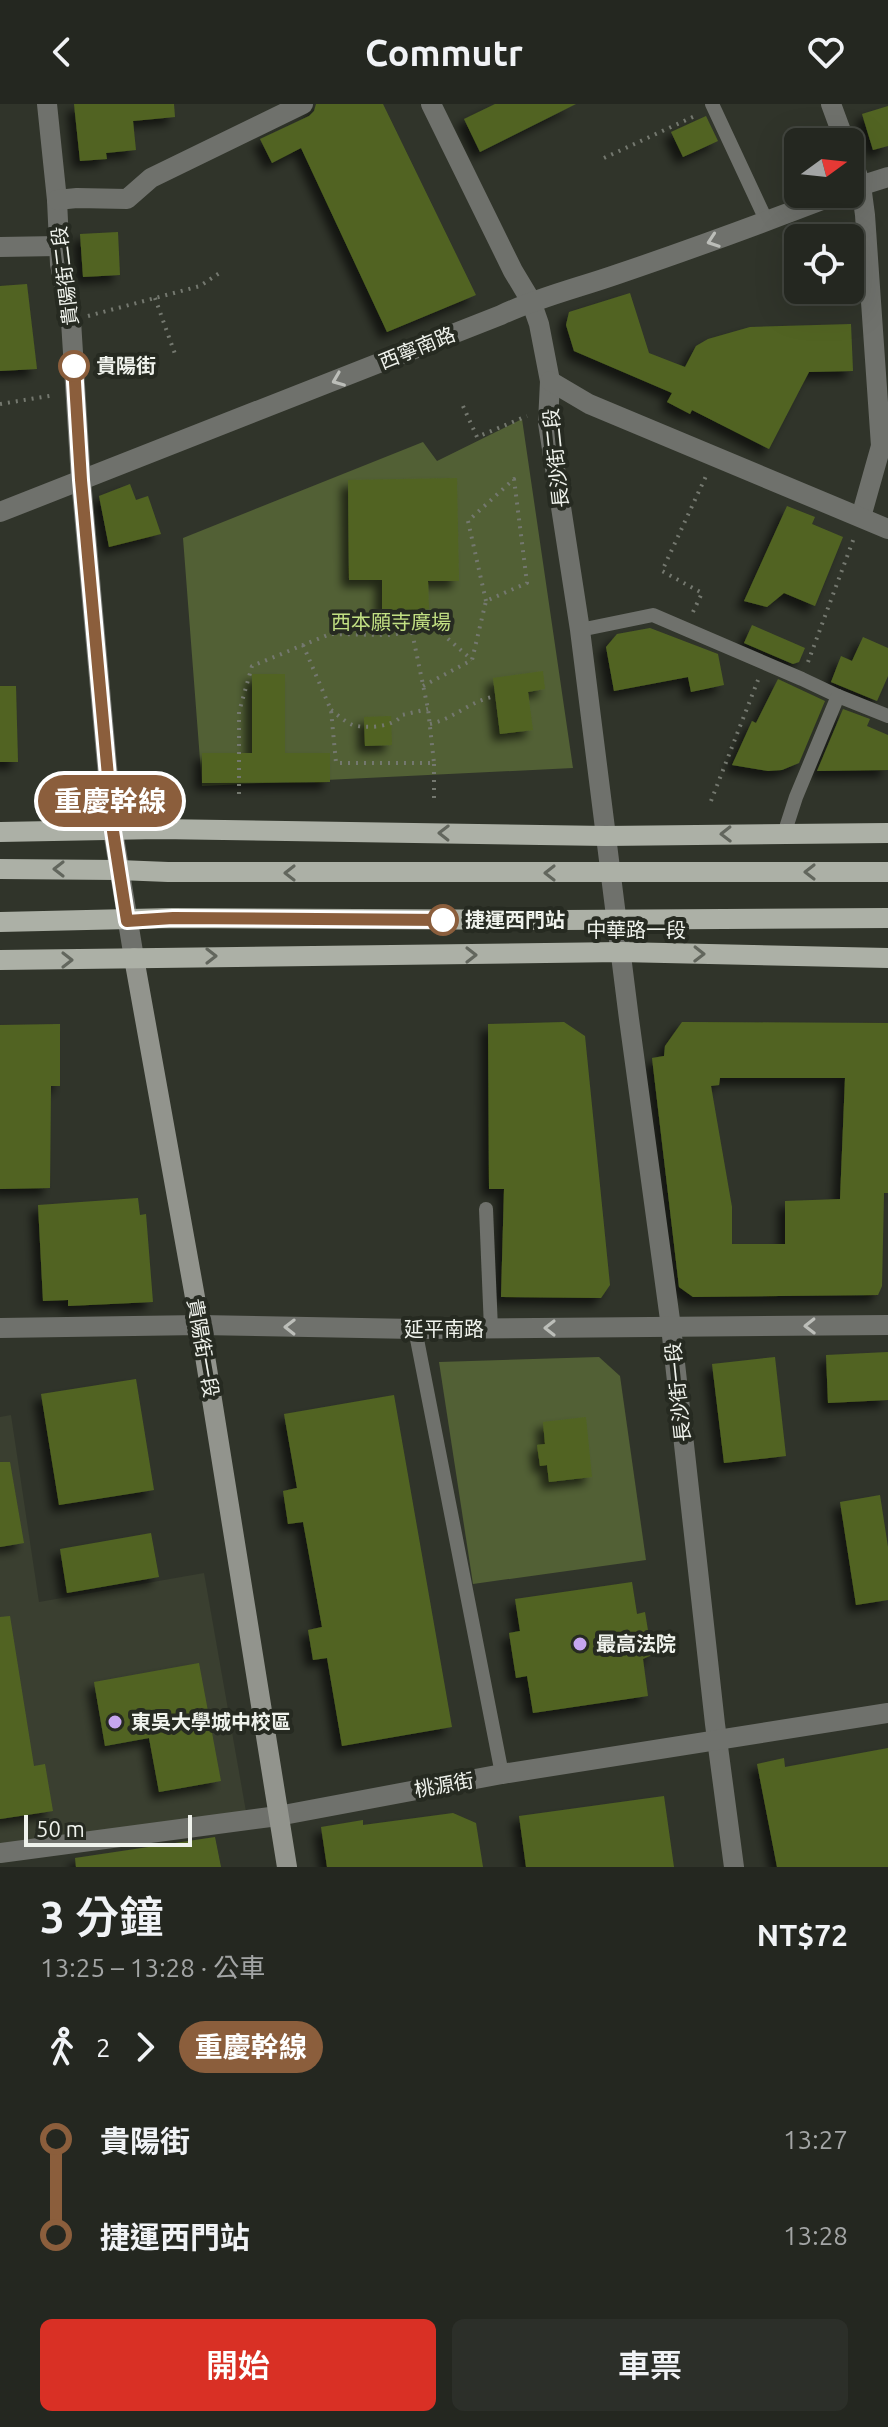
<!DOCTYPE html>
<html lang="zh-TW">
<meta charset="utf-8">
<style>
:root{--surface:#242720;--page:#2c2f29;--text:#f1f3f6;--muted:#a3a5a5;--line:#41443e;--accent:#d93025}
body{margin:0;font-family:Ubuntu,"Noto Sans TC",sans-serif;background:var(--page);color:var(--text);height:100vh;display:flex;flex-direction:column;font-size:30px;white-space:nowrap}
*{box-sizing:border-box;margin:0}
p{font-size:26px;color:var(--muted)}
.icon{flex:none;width:44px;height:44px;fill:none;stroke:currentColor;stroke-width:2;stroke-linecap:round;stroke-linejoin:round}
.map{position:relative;height:1763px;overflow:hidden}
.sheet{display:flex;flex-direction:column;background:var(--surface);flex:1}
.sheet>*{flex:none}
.badge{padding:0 16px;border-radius:26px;font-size:28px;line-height:52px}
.needle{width:52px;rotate:75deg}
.buttons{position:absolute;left:784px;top:24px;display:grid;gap:16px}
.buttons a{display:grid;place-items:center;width:80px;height:80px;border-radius:12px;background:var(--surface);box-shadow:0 8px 32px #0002,0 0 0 2px var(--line);font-size:40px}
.scale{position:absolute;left:24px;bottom:20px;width:168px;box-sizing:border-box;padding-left:8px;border:4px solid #eff2ec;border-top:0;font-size:22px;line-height:28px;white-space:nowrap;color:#eff2ec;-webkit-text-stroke:6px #262a21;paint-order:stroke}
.map>.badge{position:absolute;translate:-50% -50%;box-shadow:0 0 0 4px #fff}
.legs{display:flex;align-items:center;gap:12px;height:88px;padding:0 40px;font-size:26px}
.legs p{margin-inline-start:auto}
.overview{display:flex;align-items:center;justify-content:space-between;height:136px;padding:0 40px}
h1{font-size:44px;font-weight:600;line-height:60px}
.primary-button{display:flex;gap:16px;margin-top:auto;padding:16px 40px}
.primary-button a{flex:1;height:92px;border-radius:12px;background:var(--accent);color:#fff;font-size:32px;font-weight:600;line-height:92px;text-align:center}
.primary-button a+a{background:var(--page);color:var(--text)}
ul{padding:0 40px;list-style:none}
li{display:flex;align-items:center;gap:28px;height:96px;font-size:30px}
li i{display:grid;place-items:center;width:12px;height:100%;margin:0 10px;background:currentColor}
li i::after{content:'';width:20px;height:20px;margin:-10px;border:6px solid;border-radius:50%;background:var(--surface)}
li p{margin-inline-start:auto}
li:first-child i{background:linear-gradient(#0000 50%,currentColor 0)}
li:last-child i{background:linear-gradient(currentColor 50%,#0000 0)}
header{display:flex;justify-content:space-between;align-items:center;height:104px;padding:0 40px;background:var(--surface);font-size:36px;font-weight:600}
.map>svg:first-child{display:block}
</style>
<header><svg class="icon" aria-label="back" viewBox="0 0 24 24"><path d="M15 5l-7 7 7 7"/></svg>Commutr<svg class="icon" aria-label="heart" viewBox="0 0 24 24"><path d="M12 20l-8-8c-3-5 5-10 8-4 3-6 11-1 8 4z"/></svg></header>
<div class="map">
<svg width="888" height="1763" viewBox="0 0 888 1763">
<defs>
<filter id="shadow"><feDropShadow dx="-7" dy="7" stdDeviation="4" flood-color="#0009"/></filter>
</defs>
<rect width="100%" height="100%" fill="#30342a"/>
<polygon fill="#3a3f30" points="11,1311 39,1498 204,1469 248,1719 0,1759 0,1313"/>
<g fill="#526035">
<polygon points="522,315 573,664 202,682 183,434 423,338 437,357"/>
<polygon points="599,1253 620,1272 646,1456 473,1480 439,1258"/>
</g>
<g fill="#516422" fill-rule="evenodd" filter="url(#shadow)">
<polygon points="74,0 174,0 175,13 133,17 136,46 106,49 107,55 80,57"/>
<polygon points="316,0 383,0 476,191 387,228 301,44 272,59 260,35 309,12 314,7"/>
<polygon points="495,0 576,0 480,48 464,15"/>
<polygon points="888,2 888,42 873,46 862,10"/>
<polygon points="706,12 718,37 683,53 671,28"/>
<polygon points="118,128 120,171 83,173 80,130"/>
<polygon points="27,180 37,265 0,267 0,182"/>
<polygon points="630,189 649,249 685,263 696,242 708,235 750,223 851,220 853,267 809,268 769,345 692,306 690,310 667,298 672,289 574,247 566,221 569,208"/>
<polygon points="457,374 459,477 428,477 429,505 382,506 382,476 349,476 348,376"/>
<polygon points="130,380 136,396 148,392 161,430 109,443 99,392"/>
<polygon points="787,402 815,413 812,420 843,433 815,502 784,489 767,503 744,497"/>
<polygon points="752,521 805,544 799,558 793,560 744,539"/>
<polygon points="650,524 718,550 724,581 691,588 688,573 614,587 606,543 617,530"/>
<polygon points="863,533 888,544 888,572 877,597 831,578 841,552 852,557"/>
<polygon points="543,567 545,585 528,588 533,626 500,630 493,574"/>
<polygon points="252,570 285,570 285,649 330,649 330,678 202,679 202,649 252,649"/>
<polygon points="778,575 825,597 799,659 782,666 768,667 732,661 752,617 756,619"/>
<polygon points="0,582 16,582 18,658 0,658"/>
<polygon points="843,605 870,615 867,622 888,631 888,666 817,667"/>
<polygon points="391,612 392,641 365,642 364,613"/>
<polygon points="564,918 585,932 610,1181 601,1194 501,1193 504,1085 489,1085 488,920"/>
<path d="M 682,918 L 888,919 L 888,1089 L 884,1089 L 882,1182 L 878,1191 L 693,1193 L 679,1183 L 652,954 L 664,952 L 665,942 ZM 720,974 L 845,974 L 840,1095 L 785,1097 L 785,1140 L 732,1140 L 732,1103 L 711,982 L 719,981 Z"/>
<polygon points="60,920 60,982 51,982 50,1084 0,1085 0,921"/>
<polygon points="138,1094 140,1111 146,1110 153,1198 68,1202 68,1196 43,1197 38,1101"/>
<polygon points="888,1248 888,1296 828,1299 826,1251"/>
<polygon points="775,1253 786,1352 724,1359 712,1260"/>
<polygon points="136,1275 154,1386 59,1401 41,1290"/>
<polygon points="394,1291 452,1623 342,1642 327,1554 313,1556 308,1526 322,1523 303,1418 288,1420 283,1387 297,1384 284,1310"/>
<polygon points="586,1313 592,1373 549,1378 547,1361 540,1362 537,1341 545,1340 543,1318"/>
<polygon points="0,1358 10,1358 24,1439 0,1443"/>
<polygon points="880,1391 888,1443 888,1496 856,1501 840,1398"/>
<polygon points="151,1429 159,1473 67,1489 60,1445"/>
<polygon points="632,1478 637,1510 645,1508 652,1551 643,1555 648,1592 533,1609 527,1572 516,1574 509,1529 520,1527 515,1495"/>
<polygon points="10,1512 34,1662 45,1660 53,1707 0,1715 0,1513"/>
<polygon points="199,1559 221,1677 159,1688 149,1634 105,1642 94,1578"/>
<polygon points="888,1644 888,1763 777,1763 757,1660 784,1654 785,1663"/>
<polygon points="664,1692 674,1763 526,1763 519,1712"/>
<polygon points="453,1709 476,1719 483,1763 327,1763 321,1723 363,1716 363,1721"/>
<polygon points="215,1733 221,1763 76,1763 75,1754"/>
</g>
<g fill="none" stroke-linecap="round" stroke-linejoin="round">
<g stroke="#74786f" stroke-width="4" stroke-dasharray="2 6" stroke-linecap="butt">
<polyline points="604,54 697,11"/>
<polyline points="155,194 175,250"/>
<polyline points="88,212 200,182 221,168"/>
<polyline points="0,300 55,291"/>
<polyline points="463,302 477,333 527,312"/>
<polyline points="693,508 702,489 662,467 706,372"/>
<polyline points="303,541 331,606 336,659 434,659 428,605 412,528"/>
<polyline points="808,558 855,431"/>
<polyline points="423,582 472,556 486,497 527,479 514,375 468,417 486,497"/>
<path d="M 331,606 C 338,611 345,618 353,621 C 367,625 394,623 402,611 L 428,605"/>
<path d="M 430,620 C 453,615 469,598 492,593"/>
<polyline points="239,690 239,608 252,562 330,530 387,531 437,525 472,556"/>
<polyline points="434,694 434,659"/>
<polyline points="711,697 758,576"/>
</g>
<g stroke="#6f716c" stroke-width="14">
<polyline points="712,0 767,118"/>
<polyline points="580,526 653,511 802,575 838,592 888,612"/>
<polyline points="784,730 796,693 838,592"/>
<polyline points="486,1105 491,1225"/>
<polyline points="415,1225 502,1670"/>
</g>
<g stroke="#6f716c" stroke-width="20">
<polyline points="47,0 57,96 60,160 71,217 81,376 113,727 134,854"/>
<polyline points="431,0 513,167 531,197 539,220 550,277 548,319 580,526 629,915 671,1223 715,1620 734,1763"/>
<polyline points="831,0 845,38"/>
<polyline points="850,50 861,81 865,111 881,342 861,413"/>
<polyline points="850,85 888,73"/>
<polyline points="57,96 77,94 127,95 151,74 303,0"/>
<polyline points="0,143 58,142"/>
<polyline points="550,277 589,300 888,425"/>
<path d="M 0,408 L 501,211 C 539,193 578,184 618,170 C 692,145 765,118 838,90"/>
<polyline points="0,1224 200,1221 415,1225 888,1221"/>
<polyline points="0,1749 278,1712 502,1670 888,1609"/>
</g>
<polyline stroke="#92948d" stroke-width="20" points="134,854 200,1221 287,1763"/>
<g stroke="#acb0a6" stroke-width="20">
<polyline points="0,728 159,725 606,732 888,729"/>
<polyline points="0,765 119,766 168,768 888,768"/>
<polyline points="0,818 173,814 563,816 888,814"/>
<polyline points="0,856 621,848 888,854"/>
</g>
</g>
<defs><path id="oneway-chevron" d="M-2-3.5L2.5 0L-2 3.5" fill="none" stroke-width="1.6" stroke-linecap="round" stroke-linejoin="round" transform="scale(2)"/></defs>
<g stroke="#bcbeb9">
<use href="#oneway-chevron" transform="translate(713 137) rotate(161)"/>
<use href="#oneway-chevron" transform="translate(338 276) rotate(158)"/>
<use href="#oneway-chevron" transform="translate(810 1222) rotate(179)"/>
<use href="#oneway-chevron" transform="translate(290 1223) rotate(-179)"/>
<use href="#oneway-chevron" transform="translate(550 1224) rotate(180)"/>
</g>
<g stroke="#62665d">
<use href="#oneway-chevron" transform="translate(444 729) rotate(-179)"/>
<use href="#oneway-chevron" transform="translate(726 730) rotate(179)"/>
<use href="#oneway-chevron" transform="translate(59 765) rotate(-180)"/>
<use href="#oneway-chevron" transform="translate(810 768) rotate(-180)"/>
<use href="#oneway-chevron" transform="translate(290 769) rotate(-180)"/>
<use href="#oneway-chevron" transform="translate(550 769) rotate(180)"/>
<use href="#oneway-chevron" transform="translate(699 850) rotate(1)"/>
<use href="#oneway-chevron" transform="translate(471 851)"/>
<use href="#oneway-chevron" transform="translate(211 852)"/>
<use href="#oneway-chevron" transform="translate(67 856)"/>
</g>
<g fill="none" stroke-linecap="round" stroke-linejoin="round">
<defs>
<polyline id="line-1" points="74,262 81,376 113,727 127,817 173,814 443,816"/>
</defs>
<use href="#line-1" stroke="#fff" stroke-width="18"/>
<use href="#line-1" stroke="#8b5e3c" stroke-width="12"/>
</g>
<g fill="#fff" stroke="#8b5e3c" stroke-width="4">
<circle cx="74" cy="262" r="14"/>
<circle cx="443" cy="816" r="14"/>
</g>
<g fill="#c6a6f0" stroke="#262a21" stroke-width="3">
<circle cx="580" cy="1540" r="8"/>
<circle cx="115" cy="1618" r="8"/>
</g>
<g text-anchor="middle" stroke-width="8" stroke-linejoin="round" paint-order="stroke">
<g font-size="20" fill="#eff2ec" stroke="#262a21">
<text transform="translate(65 172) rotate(-97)" y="7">貴陽街二段</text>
<text transform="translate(417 244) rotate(-22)" y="7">西寧南路</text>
<text transform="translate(556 354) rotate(-96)" y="7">長沙街二段</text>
<text x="636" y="833">中華路一段</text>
<text x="444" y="1232">延平南路</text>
<text transform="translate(203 1244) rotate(80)" y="7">貴陽街一段</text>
<text transform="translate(678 1288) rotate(-96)" y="7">長沙街一段</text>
<text transform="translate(444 1681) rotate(-10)" y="7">桃源街</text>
</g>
<g font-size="20" font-weight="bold" fill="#eff2ec" stroke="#262a21" text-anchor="start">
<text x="96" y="269">貴陽街</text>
<text x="465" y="823">捷運西門站</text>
</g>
<g font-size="20" fill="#c2e083" stroke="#262a21">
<text x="391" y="525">西本願寺廣場</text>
</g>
<g font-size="20" font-weight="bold" fill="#eff2ec" stroke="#262a21" text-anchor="start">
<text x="596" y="1547">最高法院</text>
<text x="131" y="1625">東吳大學城中校區</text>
</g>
</g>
</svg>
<div class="buttons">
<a><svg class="needle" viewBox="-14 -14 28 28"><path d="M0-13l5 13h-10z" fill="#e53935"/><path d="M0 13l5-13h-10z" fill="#a3a5a5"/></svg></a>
<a><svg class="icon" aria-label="locate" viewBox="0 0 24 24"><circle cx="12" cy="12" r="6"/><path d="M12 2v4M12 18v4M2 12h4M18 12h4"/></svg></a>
</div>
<div class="scale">50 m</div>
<b class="badge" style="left:110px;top:697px;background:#8b5e3c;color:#fff">重慶幹線</b>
</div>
<section class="sheet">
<div class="overview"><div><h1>3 分鐘</h1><p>13:25 – 13:28 · 公車</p></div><b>NT$72</b></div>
<div class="legs"><svg class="icon" aria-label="walk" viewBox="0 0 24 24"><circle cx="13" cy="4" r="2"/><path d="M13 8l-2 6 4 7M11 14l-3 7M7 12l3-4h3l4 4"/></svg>2<svg class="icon" aria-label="forward" viewBox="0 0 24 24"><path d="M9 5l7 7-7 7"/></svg><b class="badge" style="background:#8b5e3c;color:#fff">重慶幹線</b></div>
<ul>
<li><i style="color:#8b5e3c"></i><b>貴陽街</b><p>13:27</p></li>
<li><i style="color:#8b5e3c"></i><b>捷運西門站</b><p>13:28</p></li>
</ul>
<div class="primary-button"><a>開始</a><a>車票</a></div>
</section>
